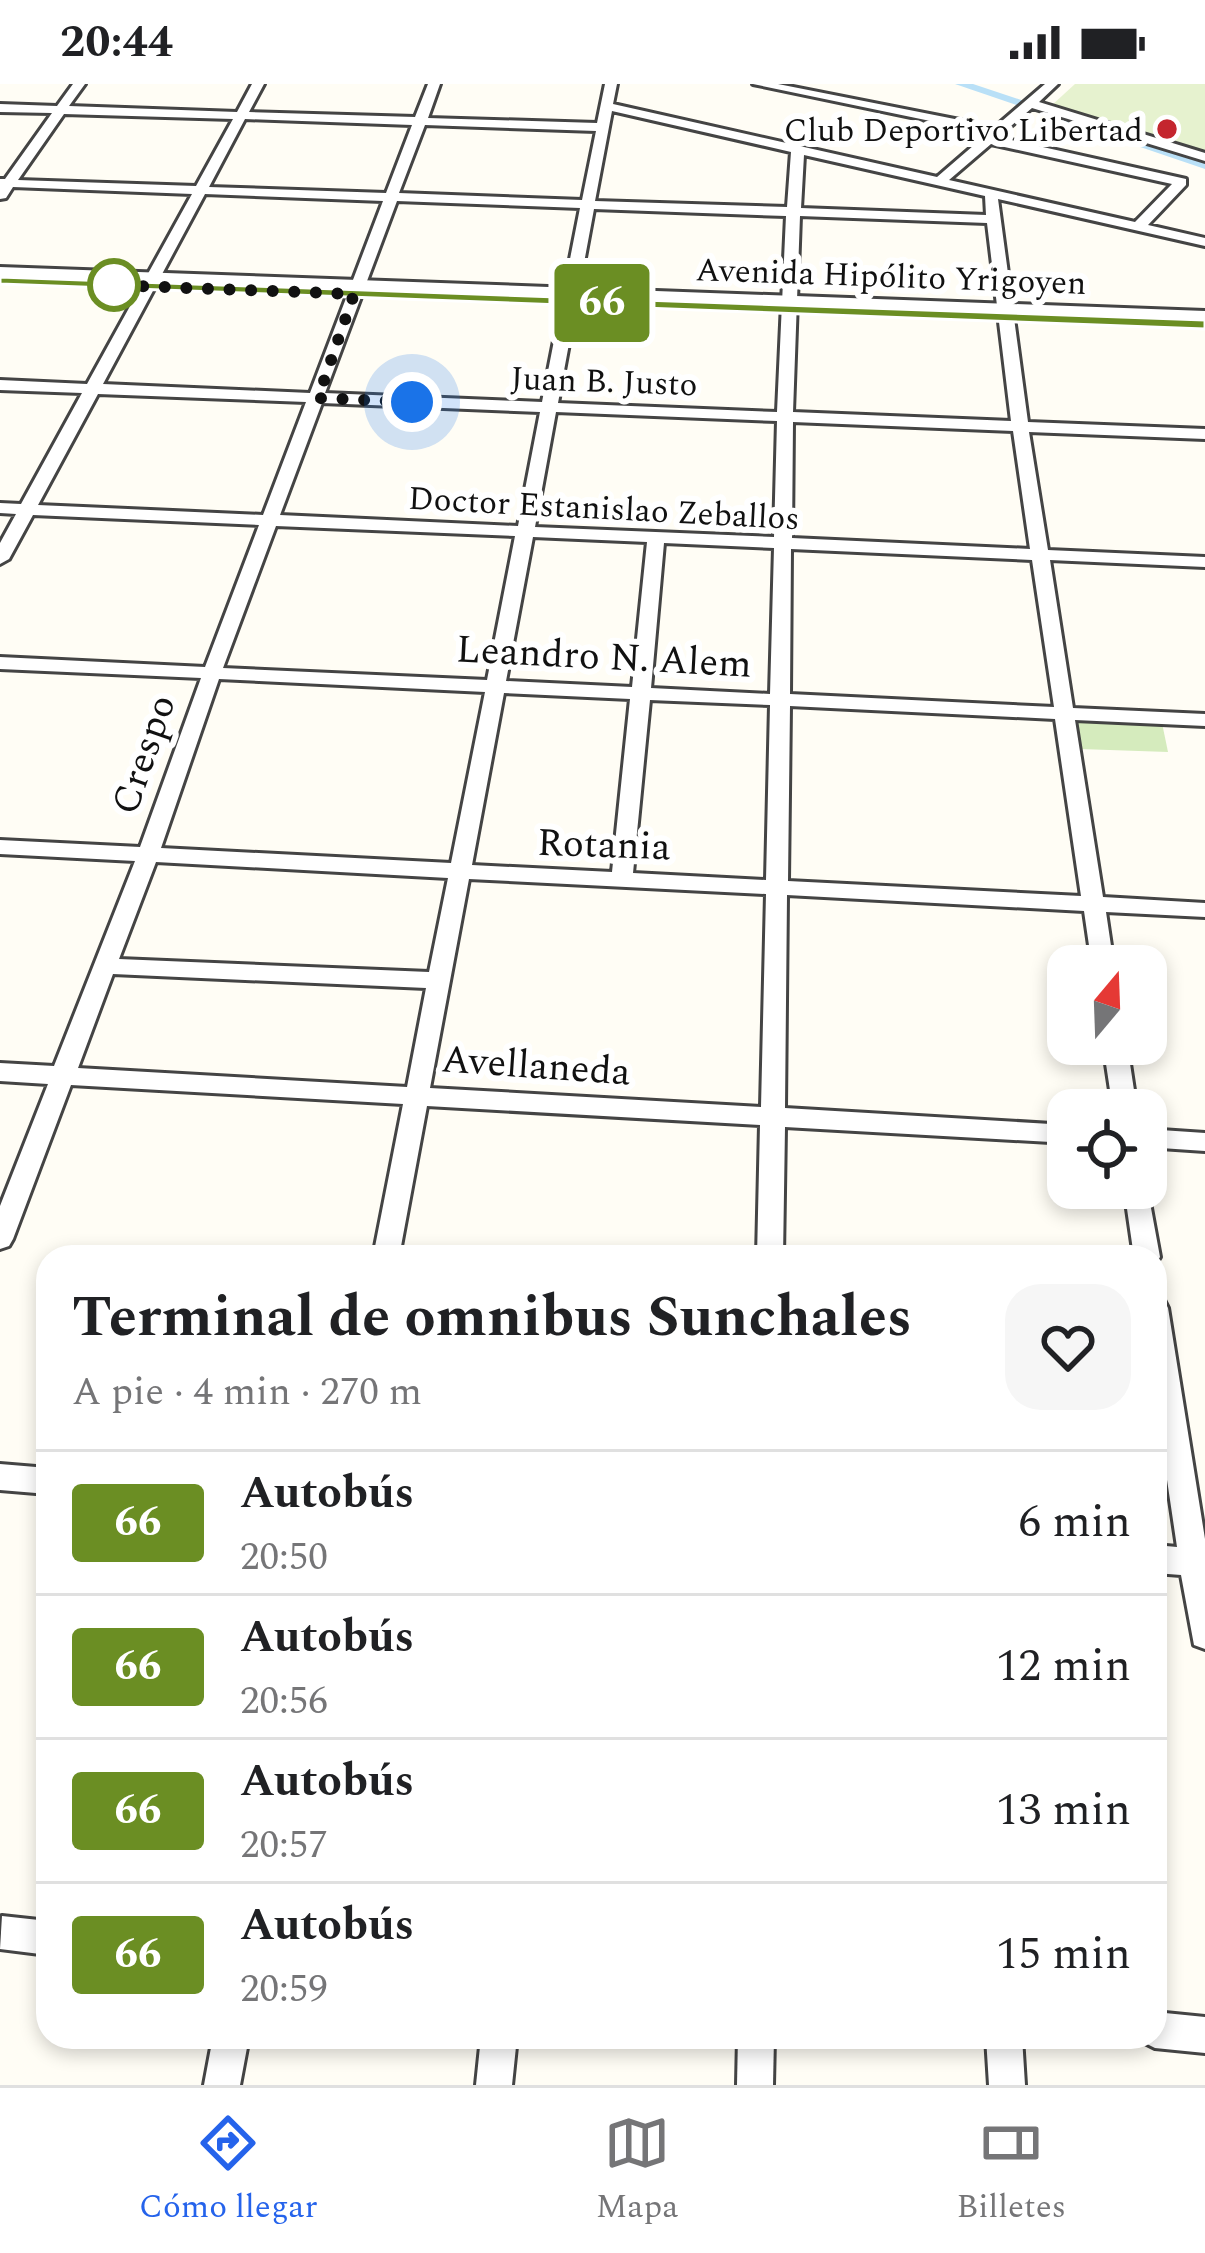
<!DOCTYPE html>
<html lang="es">
<meta charset="utf-8">
<style>
:root{--surface:#fff;--page:#f6f6f6;--text:#202124;--muted:#757577;--line:#e0e0e0;--accent:#2563eb}
body{margin:0;font-family:Spectral,serif;background:var(--page);color:var(--text);height:100vh;display:flex;flex-direction:column;font-size:45px;white-space:nowrap}
*{box-sizing:border-box;margin:0}
p{font-size:39px;color:var(--muted)}
.icon{flex:none;width:66px;height:66px;fill:none;stroke:currentColor;stroke-width:2;stroke-linecap:round;stroke-linejoin:round}
.map{position:relative;flex:1;overflow:hidden}
.details{position:absolute;left:36px;top:1161px;width:1131px;height:804px;display:flex;flex-direction:column;background:var(--surface);border-radius:36px;box-shadow:0 6px 18px #0003}
.details>*{flex:none}
.badge{padding:0 24px;border-radius:9px;font-size:42px;line-height:78px}
.needle{width:78px;rotate:19deg}
.fabs{position:absolute;left:1047px;top:861px;display:grid;gap:24px}
.fabs a{display:grid;place-items:center;width:120px;height:120px;border-radius:24px;background:var(--surface);box-shadow:0 6px 18px #0003;font-size:60px}
.you{position:absolute;width:60px;height:60px;margin:-30px;border:9px solid #fff;border-radius:50%;background:#1a73e8;box-shadow:0 0 0 18px #1a73e833}
.map>.badge{position:absolute;translate:-50% -50%;box-shadow:0 0 0 6px #fff}
.round{display:grid;place-items:center;flex:none;width:126px;height:126px;border-radius:36px;background:var(--page)}
.overview{display:flex;align-items:center;justify-content:space-between;height:204px;padding:0 36px}
h1{font-size:57px;font-weight:700;line-height:90px}
ul{padding:0;list-style:none}
li{display:flex;align-items:center;gap:36px;height:144px;padding:0 36px;border-top:3px solid var(--line)}
li div{flex:1}
li b{display:block;font-size:45px}
li em{font-style:normal}
li .badge{min-width:132px;font-weight:700;text-align:center}
.status{display:flex;justify-content:space-between;align-items:center;height:84px;padding:0 60px;background:var(--surface);direction:ltr}
.status svg{height:33px;fill:currentColor}
.dock{display:flex;justify-content:space-around;align-items:center;height:168px;border-top:3px solid var(--line);background:var(--surface);font-size:33px;color:var(--muted)}
.dock a{display:grid;justify-items:center;gap:6px}
.dock .current{color:var(--accent)}
.map>svg:first-child{display:block}
</style>
<div class="status"><b>20:44</b><svg viewBox="0 0 49 12"><path d="M0 12V9h3v3zM5 12V6h3v6zM10 12V3h3v9zM15 12V0h3v12zM26 1h20v11H26zM47 4h2v5h-2z"/></svg></div>
<div class="map">
<svg width="1205" height="2001" viewBox="0 0 1205 2001">
<rect width="100%" height="100%" fill="#fffdf5"/>
<polygon fill="#d5ebbd" points="1075,636 1162,639 1168,668 1080,665"/>
<polygon fill="#e6f2cf" points="1075,0 1205,0 1205,69 1051,22"/>
<g fill="none" stroke-linecap="round" stroke-linejoin="round">
<polygon fill="#b9e0f7" fill-rule="evenodd" points="955,0 973,0 1205,77 1205,85"/>
<defs>
<g id="minor">
<path d="M 73,0 L 85,0 L 69,22 L 237,28 L 252,0 L 264,0 L 249,28 L 415,33 L 428,0 L 440,0 L 428,34 L 597,39 L 605,0 L 617,0 L 613,20 L 937,93 L 988,49 L 753,0 L 778,0 L 995,43 L 1045,0 L 1058,0 L 1039,18 L 1205,69 L 1205,77 L 1032,24 L 998,53 L 1186,95 L 1186,101 L 1148,141 L 1205,154 L 1205,162 L 998,115 L 1028,338 L 1205,345 L 1205,355 L 1029,348 L 1048,466 L 1205,473 L 1205,483 L 1050,476 L 1073,624 L 1205,630 L 1205,642 L 1075,636 L 1103,813 L 1205,819 L 1205,833 L 1106,828 L 1114,882 L 1092,882 L 1084,827 L 787,811 L 785,1024 L 1068,1041 L 1068,1059 L 785,1043 L 783,1173 L 757,1173 L 760,1041 L 427,1022 L 399,1173 L 373,1173 L 403,1020 L 71,1001 L 13,1155 L 9,1162 L 0,1165 L 0,1122 L 48,1000 L 0,997 L 0,979 L 54,982 L 135,777 L 0,770 L 0,756 L 140,763 L 201,594 L 0,585 L 0,573 L 205,583 L 259,441 L 33,431 L 9,475 L 0,480 L 0,459 L 16,430 L 0,429 L 0,419 L 21,420 L 82,309 L 0,306 L 0,296 L 87,300 L 192,110 L 13,103 L 6,114 L 0,115 L 0,95 L 5,95 L 52,29 L 0,28 L 0,20 L 57,22 ZM 612,27 L 791,68 L 787,123 L 595,117 ZM 64,30 L 233,35 L 196,102 L 18,96 ZM 245,35 L 412,41 L 386,109 L 209,103 ZM 425,41 L 596,47 L 582,116 L 399,109 ZM 991,60 L 1172,100 L 1135,138 L 949,96 ZM 804,71 L 985,112 L 986,131 L 801,124 ZM 205,110 L 383,117 L 310,309 L 103,300 ZM 397,117 L 580,124 L 542,318 L 325,309 ZM 594,125 L 786,132 L 777,328 L 558,319 ZM 800,132 L 987,139 L 1011,337 L 793,328 ZM 98,310 L 306,318 L 263,431 L 38,421 ZM 322,319 L 540,328 L 518,442 L 280,431 ZM 556,328 L 777,337 L 774,453 L 535,443 ZM 793,338 L 1013,347 L 1030,465 L 792,454 ZM 276,442 L 515,452 L 487,596 L 223,584 ZM 533,453 L 647,458 L 632,603 L 506,597 ZM 664,459 L 774,464 L 770,610 L 651,604 ZM 791,465 L 1032,476 L 1054,623 L 790,610 ZM 219,595 L 485,608 L 451,779 L 161,764 ZM 504,609 L 630,615 L 612,788 L 472,781 ZM 650,616 L 770,621 L 766,796 L 633,789 ZM 790,622 L 1055,635 L 1081,812 L 788,797 ZM 156,778 L 448,794 L 429,888 L 119,875 ZM 469,795 L 766,810 L 761,1023 L 430,1004 ZM 113,890 L 426,904 L 407,1003 L 78,984 Z"/>
<polygon points="1103,960 1127,960 1137,1026 1113,1026"/>
<polygon points="1146,1045 1205,1049 1205,1067 1146,1063"/>
<polygon points="1146,1097 1160,1173 1155,1181 1155,1173 1134,1173 1124,1104 1146,1104"/>
<polygon points="1155,1213 1164,1216 1168,1224 1205,1455 1205,1565 1194,1561 1181,1491 1155,1489 1155,1461 1177,1463 1155,1315"/>
<polygon points="0,1380 48,1384 48,1410 0,1406"/>
<polygon points="2,1832 48,1837 48,1871 0,1865"/>
<polygon points="1155,1928 1205,1933 1205,1969 1155,1964 1143,1958 1140,1953 1155,1953"/>
<polygon points="213,1953 249,1953 240,2001 204,2001"/>
<polygon points="481,1953 517,1953 512,2001 476,2001"/>
<polygon points="738,1953 774,1953 773,2001 737,2001"/>
<polygon points="986,1953 1022,1953 1025,2001 989,2001"/>
</g>
<polygon id="tertiary" points="0,183 1205,227 1205,239 0,193"/>
</defs>
<use href="#minor" stroke="#444" stroke-width="6"/>
<use href="#tertiary" stroke="#444" stroke-width="6"/>
<use href="#minor" fill="#fff" fill-rule="evenodd"/>
<use href="#tertiary" fill="#fff" fill-rule="evenodd"/>
</g>
<polygon fill="#6b8e23" stroke="#fff" stroke-width="3" points="0,193 1205,236 1205,245 0,200"/>
<g fill="none" stroke-linecap="round" stroke-linejoin="round">
<polyline stroke="#111" stroke-width="12" stroke-dasharray="0 21.6" points="114,201 107,201 354,210 318,314 412,318"/>
</g>
<circle fill="#c4262e" stroke="#fff" stroke-width="4.5" cx="1167" cy="45" r="12"/>
<circle fill="#fff" stroke="#6b8e23" stroke-width="6" cx="114" cy="201" r="24"/>
<g text-anchor="middle" stroke-width="12" stroke-linejoin="round" paint-order="stroke">
<g font-size="33" fill="#111" stroke="#fff" text-anchor="end">
<text x="1143" y="57">Club Deportivo Libertad</text>
</g>
<g font-size="33" fill="#111" stroke="#fff">
<text transform="translate(891 191) rotate(2)" y="12">Avenida Hipólito Yrigoyen</text>
<text transform="translate(604 296) rotate(2)" y="12">Juan B. Justo</text>
<text transform="translate(604 423) rotate(3)" y="12">Doctor Estanislao Zeballos</text>
</g>
<g font-size="39" fill="#111" stroke="#fff">
<text transform="translate(604 571) rotate(3)" y="14">Leandro N. Alem</text>
<text transform="translate(142 670) rotate(-71)" y="14">Crespo</text>
<text transform="translate(604 759) rotate(2)" y="14">Rotania</text>
<text transform="translate(536 980) rotate(4)" y="14">Avellaneda</text>
</g>
</g>
</svg>
<div class="fabs">
<a><svg class="needle" viewBox="-14 -14 28 28"><path d="M0-13l5 13h-10z" fill="#e53935"/><path d="M0 13l5-13h-10z" fill="#757577"/></svg></a>
<a><svg class="icon" aria-label="locate" viewBox="0 0 24 24"><circle cx="12" cy="12" r="6"/><path d="M12 2v4M12 18v4M2 12h4M18 12h4"/></svg></a>
</div>
<div class="you" style="left:412px;top:318px"></div>
<b class="badge" style="left:602px;top:219px;background:#6b8e23;color:#fff">66</b>
<section class="details">
<div class="overview"><div><h1>Terminal de omnibus Sunchales</h1><p>A pie · 4 min · 270 m</p></div><a class="round"><svg class="icon" aria-label="heart" viewBox="0 0 24 24"><path d="M12 20l-8-8c-3-5 5-10 8-4 3-6 11-1 8 4z"/></svg></a></div>
<ul>
<li><span class="badge" style="background:#6b8e23;color:#fff">66</span><div><b>Autobús</b><p>20:50</p></div><em>6 min</em></li>
<li><span class="badge" style="background:#6b8e23;color:#fff">66</span><div><b>Autobús</b><p>20:56</p></div><em>12 min</em></li>
<li><span class="badge" style="background:#6b8e23;color:#fff">66</span><div><b>Autobús</b><p>20:57</p></div><em>13 min</em></li>
<li><span class="badge" style="background:#6b8e23;color:#fff">66</span><div><b>Autobús</b><p>20:59</p></div><em>15 min</em></li>
</ul>
</section>
</div>
<nav class="dock">
<a class="current"><svg class="icon" aria-label="directions" viewBox="0 0 24 24"><path d="M12 3l9 9-9 9-9-9zM9 14v-3h6M13 9l2 2-2 2"/></svg>Cómo llegar</a>
<a><svg class="icon" aria-label="map" viewBox="0 0 24 24"><path d="M3 6l6-2 6 2 6-2v14l-6 2-6-2-6 2zM9 4v14M15 6v14"/></svg>Mapa</a>
<a><svg class="icon" aria-label="tickets" viewBox="0 0 24 24"><path d="M3 7h18v10H3zM15 7v10"/></svg>Billetes</a>
</nav>
